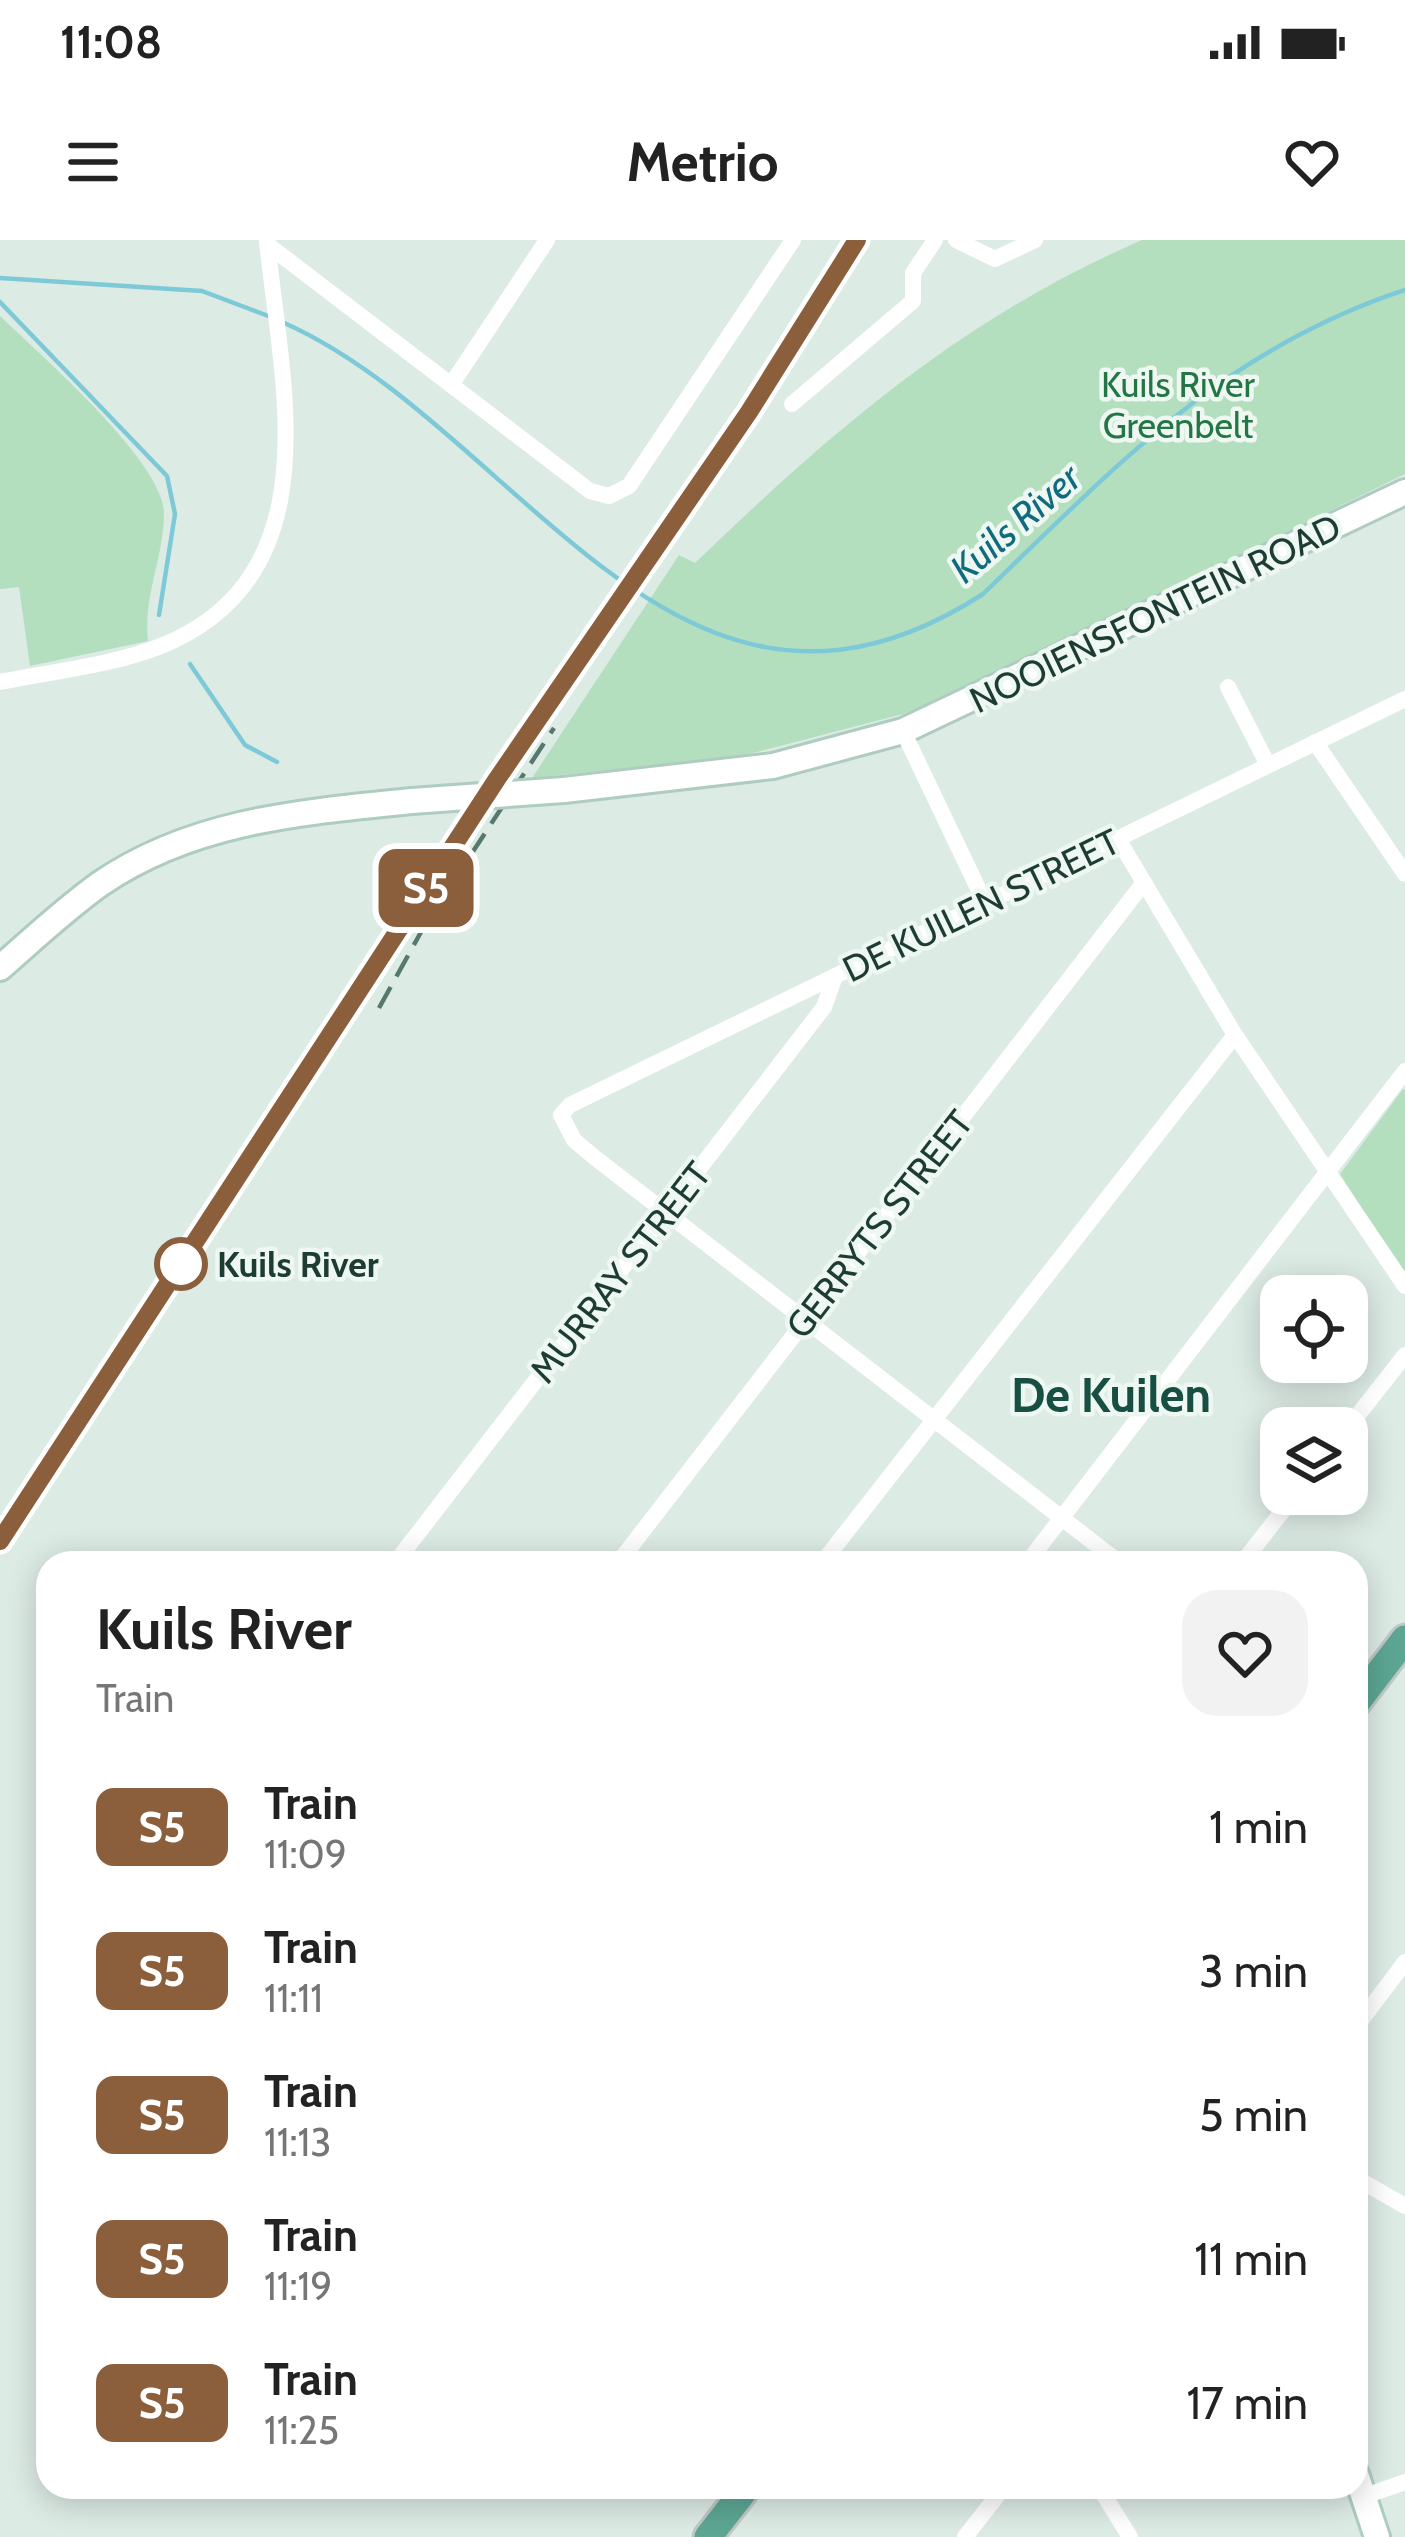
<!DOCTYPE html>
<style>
:root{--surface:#fff;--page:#f2f2f2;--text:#222;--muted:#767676}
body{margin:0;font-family:Cabin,sans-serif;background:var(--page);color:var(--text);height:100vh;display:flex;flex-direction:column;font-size:45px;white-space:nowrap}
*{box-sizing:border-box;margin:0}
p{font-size:39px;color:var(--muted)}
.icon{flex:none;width:66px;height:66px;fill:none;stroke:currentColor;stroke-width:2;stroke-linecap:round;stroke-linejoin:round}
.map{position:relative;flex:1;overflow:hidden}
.panel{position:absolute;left:36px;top:1311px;width:1332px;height:948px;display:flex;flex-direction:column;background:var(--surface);border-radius:36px;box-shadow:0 6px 30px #0003}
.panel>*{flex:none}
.badge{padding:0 24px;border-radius:18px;font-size:42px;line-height:78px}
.buttons{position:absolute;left:1260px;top:1035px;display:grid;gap:24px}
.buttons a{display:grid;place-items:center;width:108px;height:108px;border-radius:24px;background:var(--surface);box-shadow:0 6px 30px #0003;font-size:60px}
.map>.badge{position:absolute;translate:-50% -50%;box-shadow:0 0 0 6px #fff}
.round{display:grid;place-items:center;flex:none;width:126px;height:126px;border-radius:36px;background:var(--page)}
.overview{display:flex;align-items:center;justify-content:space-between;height:204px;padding:0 60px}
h1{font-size:57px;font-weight:800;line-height:90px}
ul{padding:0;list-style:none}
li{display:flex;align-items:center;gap:36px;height:144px;padding:0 60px}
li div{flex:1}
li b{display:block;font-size:45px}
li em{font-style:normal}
li .badge{min-width:132px;font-weight:700;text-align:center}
.status{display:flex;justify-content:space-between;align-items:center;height:84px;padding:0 60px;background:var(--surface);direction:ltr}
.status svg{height:33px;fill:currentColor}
header{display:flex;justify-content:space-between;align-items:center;height:156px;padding:0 60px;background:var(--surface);font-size:54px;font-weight:800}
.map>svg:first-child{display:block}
</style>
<div class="status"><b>11:08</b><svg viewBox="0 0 49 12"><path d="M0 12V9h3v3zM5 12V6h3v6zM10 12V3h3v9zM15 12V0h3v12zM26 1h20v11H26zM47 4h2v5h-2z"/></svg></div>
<header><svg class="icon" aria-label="menu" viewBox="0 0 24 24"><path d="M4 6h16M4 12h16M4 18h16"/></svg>Metrio<svg class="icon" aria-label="heart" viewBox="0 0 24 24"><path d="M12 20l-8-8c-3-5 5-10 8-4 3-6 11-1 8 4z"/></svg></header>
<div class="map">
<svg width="1405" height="2297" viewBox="0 0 1405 2297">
<rect width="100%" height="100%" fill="#ddebe5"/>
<g fill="#b3dfbf">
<path d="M 1142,0 L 1405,0 L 1405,234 L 980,443 L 903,474 L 742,516 L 532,538 L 679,315 L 695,323 C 833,190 964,77 1142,0 Z"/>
<path d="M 0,76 C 38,113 164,222 164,273 C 164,317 143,356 148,401 L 30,426 L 19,347 L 0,349 Z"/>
<polygon points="1403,849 1405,850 1405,1036 1340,934"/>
</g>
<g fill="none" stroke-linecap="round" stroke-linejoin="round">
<g stroke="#7ec9d7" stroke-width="4.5">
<polyline points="0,38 202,51 271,77"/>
<polyline points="0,62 167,236 175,274 159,375"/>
<path d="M 282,82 C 520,186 678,551 983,354 C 1117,225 1223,110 1405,50"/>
<polyline points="190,424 245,505 277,522"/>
</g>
<defs>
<g id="secondary">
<polyline points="564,550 773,526 903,491 1405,252"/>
<path d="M 0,728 C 32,700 65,669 100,644 C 193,580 304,572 412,561"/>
<polyline points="1356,2234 1377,2297"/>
</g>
<g id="primary">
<polyline points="1356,1463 1405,1399"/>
<polyline points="708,2297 747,2247"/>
</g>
</defs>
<use href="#secondary" stroke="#afccc1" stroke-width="30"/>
<use href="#primary" stroke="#c0c8c6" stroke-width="33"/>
<g stroke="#fff" stroke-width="16">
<polyline points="956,0 995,19 1035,0"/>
<polyline points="268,5 590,251 609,256 629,246 793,0"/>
<polyline points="451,145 547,0"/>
<polyline points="792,164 913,61 913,33 935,0"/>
<path d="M 0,442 C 53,431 110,426 161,406 C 334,336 281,143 267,1"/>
<polyline points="1228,447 1268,525"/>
<polyline points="903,491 985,663"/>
<polyline points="1315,502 1405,634"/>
<polyline points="1118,599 1235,795 1405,1046"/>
<polyline points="1347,1189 1405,1115"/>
<polyline points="395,1323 824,767 835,736"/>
<polyline points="618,1323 1142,645"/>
<polyline points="822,1323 1235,795"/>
<polyline points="1027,1323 1405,831"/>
<polyline points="1120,1323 594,917 574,900 561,875 570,865 1405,459"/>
<polyline points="1242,1323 1296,1254"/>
<polyline points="1356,1787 1405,1722"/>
<polyline points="1356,1938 1405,1966"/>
<polyline points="1099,2247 1130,2297"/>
<polyline points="1365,2256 1405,2242"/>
<polyline points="965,2297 1004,2247"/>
</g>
<use href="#secondary" stroke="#fff" stroke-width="24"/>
<use href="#primary" stroke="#5ca693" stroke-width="27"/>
<g stroke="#57786f" stroke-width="4.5" stroke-dasharray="24 12" stroke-linecap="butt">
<polyline points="379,768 426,683 554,488"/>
<polyline points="0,1301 497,539 749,172 857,0"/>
</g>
<defs>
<polyline id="secondary-bridge" points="412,561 564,550"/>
</defs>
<use href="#secondary-bridge" stroke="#afccc1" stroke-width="30" stroke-linecap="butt"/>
<use href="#secondary-bridge" stroke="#fff" stroke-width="24"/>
</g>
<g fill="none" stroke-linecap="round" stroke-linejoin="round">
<defs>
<polyline id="line" points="0,1301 497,539 749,172 857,0"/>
</defs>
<use href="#line" stroke="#fff" stroke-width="27"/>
<use href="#line" stroke="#8b5e3c" stroke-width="18"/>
</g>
<circle fill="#fff" stroke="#8b5e3c" stroke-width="6" cx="181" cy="1024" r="24"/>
<g text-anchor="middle" stroke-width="9" stroke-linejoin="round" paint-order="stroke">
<g font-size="36" fill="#237744" stroke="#eef7f2">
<text x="1178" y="157">Kuils River<tspan x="1178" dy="41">Greenbelt</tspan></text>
</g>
<g font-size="36" fill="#1d3c34" stroke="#eef7f2">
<text transform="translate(1155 373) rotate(-26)" y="13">NOOIENSFONTEIN ROAD</text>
<text transform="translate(981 665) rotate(-26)" y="13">DE KUILEN STREET</text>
<text transform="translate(879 984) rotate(-52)" y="13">GERRYTS STREET</text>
<text transform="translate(620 1032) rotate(-52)" y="13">MURRAY STREET</text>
</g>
<g font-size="36" font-weight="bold" fill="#1d3c34" stroke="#eef7f2" text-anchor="start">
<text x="217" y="1037">Kuils River</text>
</g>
<g font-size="39" font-style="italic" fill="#116b7e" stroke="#eef7f2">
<text transform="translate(1015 283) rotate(-41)" y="14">Kuils River</text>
</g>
<g font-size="48" font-weight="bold" fill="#175042" stroke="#eef7f2">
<text x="1111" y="1172">De Kuilen</text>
</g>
</g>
</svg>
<div class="buttons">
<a><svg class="icon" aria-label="locate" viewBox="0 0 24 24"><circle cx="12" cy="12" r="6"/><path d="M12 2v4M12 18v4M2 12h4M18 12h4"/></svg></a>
<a><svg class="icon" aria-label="layers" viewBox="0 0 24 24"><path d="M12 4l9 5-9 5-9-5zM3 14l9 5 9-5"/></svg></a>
</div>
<b class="badge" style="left:426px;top:648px;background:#8b5e3c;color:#fff">S5</b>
<section class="panel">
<div class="overview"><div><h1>Kuils River</h1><p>Train</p></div><a class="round"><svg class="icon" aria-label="heart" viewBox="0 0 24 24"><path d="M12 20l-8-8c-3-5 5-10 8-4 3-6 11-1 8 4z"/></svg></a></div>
<ul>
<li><span class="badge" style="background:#8b5e3c;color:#fff">S5</span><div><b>Train</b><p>11:09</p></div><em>1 min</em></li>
<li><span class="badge" style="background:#8b5e3c;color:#fff">S5</span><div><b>Train</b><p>11:11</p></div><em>3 min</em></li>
<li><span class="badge" style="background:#8b5e3c;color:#fff">S5</span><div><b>Train</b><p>11:13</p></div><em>5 min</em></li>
<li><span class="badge" style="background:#8b5e3c;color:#fff">S5</span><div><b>Train</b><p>11:19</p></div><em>11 min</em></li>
<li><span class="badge" style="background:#8b5e3c;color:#fff">S5</span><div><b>Train</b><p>11:25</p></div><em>17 min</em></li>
</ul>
</section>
</div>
